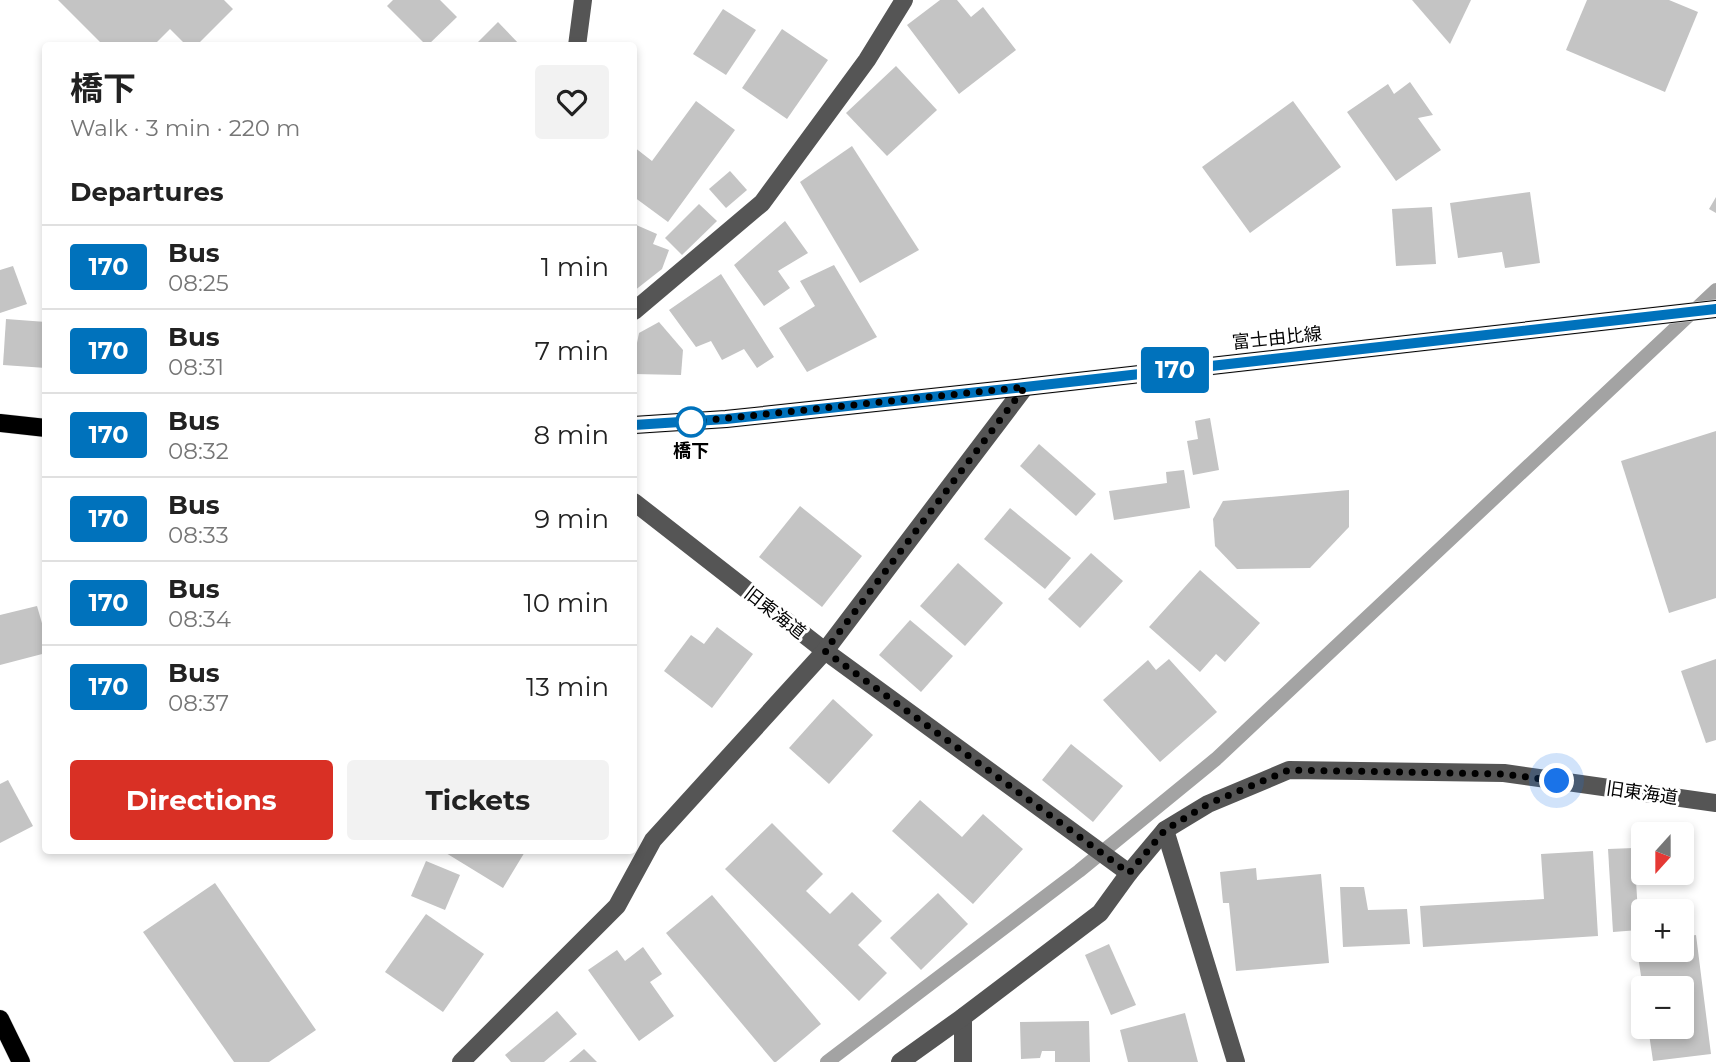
<!DOCTYPE html>
<meta charset="utf-8">
<style>
:root{--surface:#fff;--page:#f2f2f2;--text:#222;--muted:#767676;--line:#e0e0e0;--accent:#d93025}
body{margin:0;font-family:Montserrat,"Noto Sans JP",sans-serif;background:var(--page);color:var(--text);height:100vh;display:flex;flex-direction:column;font-size:26px;white-space:nowrap}
*{box-sizing:border-box;margin:0}
p{font-size:23px;color:var(--muted)}
.icon{flex:none;width:38px;height:38px;fill:none;stroke:currentColor;stroke-width:2;stroke-linecap:round;stroke-linejoin:round}
.map{position:relative;flex:1;overflow:hidden}
.side{position:absolute;left:42px;top:42px;width:595px;height:812px;display:flex;flex-direction:column;background:var(--surface);border-radius:7px;box-shadow:0 4px 10px #0003}
.side>*{flex:none}
.badge{padding:0 14px;border-radius:5px;font-size:24px;line-height:46px}
.needle{width:46px;rotate:201deg}
.controls{position:absolute;left:1631px;top:822px;display:grid;gap:14px}
.controls a{display:grid;place-items:center;width:63px;height:63px;border-radius:7px;background:var(--surface);box-shadow:0 4px 10px #0003;font-size:35px}
.you{position:absolute;width:35px;height:35px;margin:-18px;border:5px solid #fff;border-radius:50%;background:#1a73e8;box-shadow:0 0 0 10px #1a73e833}
.map>.badge{position:absolute;translate:-50% -50%;box-shadow:0 0 0 4px #fff}
h2{padding:0 28px;font-size:26px;line-height:63px}
.round{display:grid;place-items:center;flex:none;width:74px;height:74px;border-radius:7px;background:var(--page)}
.overview{display:flex;align-items:center;justify-content:space-between;height:119px;padding:0 28px}
h1{font-size:33px;font-weight:700;line-height:52px}
.primary-button{display:flex;gap:14px;margin-top:auto;padding:14px 28px}
.primary-button a{flex:1;height:80px;border-radius:7px;background:var(--accent);color:#fff;font-size:28px;font-weight:700;line-height:80px;text-align:center}
.primary-button a+a{background:var(--page);color:var(--text)}
ul{padding:0;list-style:none}
li{display:flex;align-items:center;gap:21px;height:84px;padding:0 28px;border-top:2px solid var(--line)}
li div{flex:1}
li b{display:block;font-size:26px}
li em{font-style:normal}
li .badge{min-width:77px;font-weight:700;text-align:center}
.map>svg:first-child{display:block}
</style>
<div class="map">
<svg width="1716" height="1062" viewBox="0 0 1716 1062">
<rect width="100%" height="100%" fill="#fff"/>
<g fill="none" stroke-linecap="round" stroke-linejoin="round">
<polyline stroke="#a3a3a3" stroke-width="14" points="827,1062 1079,871 1216,759 1716,290"/>
</g>
<g fill="#c4c4c4">
<polygon points="58,0 224,0 233,9 196,46 187,46 170,29 153,46 104,46"/>
<polygon points="393,0 440,0 457,17 427,46 387,6"/>
<polygon points="940,0 957,0 971,17 983,7 1016,50 959,94 907,25"/>
<polygon points="1412,0 1471,0 1450,44"/>
<polygon points="1587,0 1669,0 1698,12 1665,92 1566,50"/>
<polygon points="723,9 756,30 726,75 693,54"/>
<polygon points="498,22 521,46 474,46"/>
<polygon points="782,29 828,60 787,119 742,88"/>
<polygon points="896,66 937,110 887,156 846,113"/>
<polygon points="1410,82 1433,115 1418,118 1441,150 1396,181 1347,112 1388,84 1394,94"/>
<polygon points="696,101 735,130 668,222 634,197 634,147 652,161"/>
<polygon points="1293,101 1341,167 1250,233 1202,167"/>
<polygon points="852,146 919,250 860,283 800,182"/>
<polygon points="730,171 747,190 726,208 709,189"/>
<polygon points="1530,192 1540,263 1505,268 1502,252 1458,258 1450,203"/>
<polygon points="1716,197 1716,213 1709,209"/>
<polygon points="699,204 717,221 682,255 665,238"/>
<polygon points="1432,207 1436,264 1396,266 1392,209"/>
<polygon points="785,221 808,253 778,271 790,288 764,306 734,265"/>
<polygon points="634,224 657,234 653,244 669,250 662,269 634,291"/>
<polygon points="834,265 877,337 807,372 779,328 815,306 800,281"/>
<polygon points="13,266 27,304 0,313 0,270"/>
<polygon points="721,274 774,357 757,368 744,349 722,360 711,341 696,347 669,310"/>
<polygon points="6,319 46,322 46,368 3,365"/>
<polygon points="659,322 683,350 681,375 634,374 634,358 639,333"/>
<polygon points="1210,418 1219,470 1193,475 1187,441 1198,439 1195,421"/>
<polygon points="1716,431 1716,598 1669,613 1621,461"/>
<polygon points="1039,444 1096,494 1076,516 1020,466"/>
<polygon points="1184,470 1190,508 1114,520 1109,491 1167,483 1166,472"/>
<polygon points="1349,490 1349,527 1310,568 1237,569 1215,546 1213,519 1223,501"/>
<polygon points="800,506 862,556 822,607 759,557"/>
<polygon points="1010,508 1071,558 1045,589 984,539"/>
<polygon points="1091,553 1123,581 1080,628 1048,599"/>
<polygon points="958,563 1003,603 965,646 920,606"/>
<polygon points="1200,570 1260,623 1225,662 1216,654 1200,672 1149,627"/>
<polygon points="37,606 46,637 46,653 0,665 0,615"/>
<polygon points="910,620 953,656 921,692 879,655"/>
<polygon points="717,627 753,654 712,708 664,671 691,635 704,644"/>
<polygon points="1169,659 1217,712 1160,762 1103,700 1148,660 1156,670"/>
<polygon points="1716,659 1716,740 1706,743 1681,671"/>
<polygon points="833,699 873,735 829,784 789,748"/>
<polygon points="1071,744 1123,786 1093,822 1042,780"/>
<polygon points="8,780 33,826 0,843 0,784"/>
<polygon points="920,800 962,837 983,814 1023,849 973,904 892,831"/>
<polygon points="772,823 823,874 806,891 830,914 852,892 882,921 858,945 887,973 859,1001 725,869"/>
<polygon points="1634,848 1639,930 1613,932 1608,849"/>
<polygon points="441,850 526,850 503,888"/>
<polygon points="1593,851 1598,936 1423,947 1420,906 1544,899 1541,854"/>
<polygon points="426,861 460,875 445,910 411,896"/>
<polygon points="1256,868 1257,880 1321,874 1329,963 1236,971 1229,903 1223,903 1220,872"/>
<polygon points="215,883 316,1030 269,1062 234,1062 143,932"/>
<polygon points="1340,887 1364,887 1368,910 1407,909 1410,944 1343,947"/>
<polygon points="938,893 968,924 921,970 890,938"/>
<polygon points="712,895 821,1024 776,1062 774,1062 666,933"/>
<polygon points="426,914 484,954 443,1012 385,972"/>
<polygon points="1696,935 1711,1054 1653,1061 1648,1027 1682,1027 1682,989 1643,989 1636,943 1643,942 1643,950 1682,950 1682,937"/>
<polygon points="1109,944 1136,1005 1111,1015 1085,955"/>
<polygon points="643,947 662,974 650,982 674,1016 639,1041 588,970 617,950 625,961"/>
<polygon points="557,1011 577,1034 544,1062 511,1062 505,1055"/>
<polygon points="1185,1013 1198,1062 1128,1062 1120,1030"/>
<polygon points="1089,1021 1090,1062 1055,1062 1055,1051 1042,1051 1040,1058 1021,1059 1020,1022"/>
<polygon points="584,1049 597,1062 569,1062"/>
</g>
<g fill="none" stroke-linecap="round" stroke-linejoin="round">
<defs>
<g id="major">
<polyline points="0,423 46,428"/>
<polyline points="634,425 726,419 1025,387 1716,309"/>
<polyline points="0,1019 21,1062"/>
</g>
</defs>
<use href="#major" stroke="#dbdbdb" stroke-width="19"/>
<g stroke="#555" stroke-width="18">
<polyline points="577,46 583,0"/>
<polyline points="634,311 762,203 867,60 904,0"/>
<polyline points="634,502 825,651 1129,873 1165,830 1208,804 1289,770 1504,773 1716,803"/>
<polyline points="1165,830 1236,1062"/>
<polyline points="963,1017 963,1062"/>
<polyline points="461,1062 617,906 653,840 825,651 1025,387"/>
<polyline points="900,1062 963,1017 1100,913 1129,873"/>
</g>
<use href="#major" stroke="#000" stroke-width="18"/>
</g>
<g fill="none" stroke-linecap="round" stroke-linejoin="round">
<defs>
<polyline id="line" points="634,425 726,419 1025,387 1716,309"/>
</defs>
<use href="#line" stroke="#fff" stroke-width="16"/>
<use href="#line" stroke="#0072bc" stroke-width="10"/>
<polyline stroke="#000" stroke-width="7" stroke-dasharray="0 12.6" points="691,422 1025,387 825,651 1129,873 1165,830 1208,804 1289,770 1504,774 1557,781"/>
</g>
<circle fill="#fff" stroke="#0072bc" stroke-width="3.5" cx="691" cy="422" r="14"/>
<g text-anchor="middle" stroke-width="6" stroke-linejoin="round" paint-order="stroke">
<g font-size="18" fill="#000" stroke="#fff">
<text transform="translate(1277 338) rotate(-6)" y="6">富士由比線</text>
<text transform="translate(775 613) rotate(38)" y="6">旧東海道</text>
<text transform="translate(1642 793) rotate(8)" y="6">旧東海道</text>
</g>
<g font-size="18" font-weight="bold" fill="#000" stroke="#fff">
<text x="691" y="457">橋下</text>
</g>
</g>
</svg>
<div class="controls">
<a><svg class="needle" viewBox="-14 -14 28 28"><path d="M0-13l5 13h-10z" fill="#e53935"/><path d="M0 13l5-13h-10z" fill="#767676"/></svg></a>
<a>+</a>
<a>−</a>
</div>
<div class="you" style="left:1557px;top:781px"></div>
<b class="badge" style="left:1175px;top:370px;background:#0072bc;color:#fff">170</b>
<section class="side">
<div class="overview"><div><h1>橋下</h1><p>Walk · 3 min · 220 m</p></div><a class="round"><svg class="icon" aria-label="heart" viewBox="0 0 24 24"><path d="M12 20l-8-8c-3-5 5-10 8-4 3-6 11-1 8 4z"/></svg></a></div>
<h2>Departures</h2>
<ul>
<li><span class="badge" style="background:#0072bc;color:#fff">170</span><div><b>Bus</b><p>08:25</p></div><em>1 min</em></li>
<li><span class="badge" style="background:#0072bc;color:#fff">170</span><div><b>Bus</b><p>08:31</p></div><em>7 min</em></li>
<li><span class="badge" style="background:#0072bc;color:#fff">170</span><div><b>Bus</b><p>08:32</p></div><em>8 min</em></li>
<li><span class="badge" style="background:#0072bc;color:#fff">170</span><div><b>Bus</b><p>08:33</p></div><em>9 min</em></li>
<li><span class="badge" style="background:#0072bc;color:#fff">170</span><div><b>Bus</b><p>08:34</p></div><em>10 min</em></li>
<li><span class="badge" style="background:#0072bc;color:#fff">170</span><div><b>Bus</b><p>08:37</p></div><em>13 min</em></li>
</ul>
<div class="primary-button"><a>Directions</a><a>Tickets</a></div>
</section>
</div>
